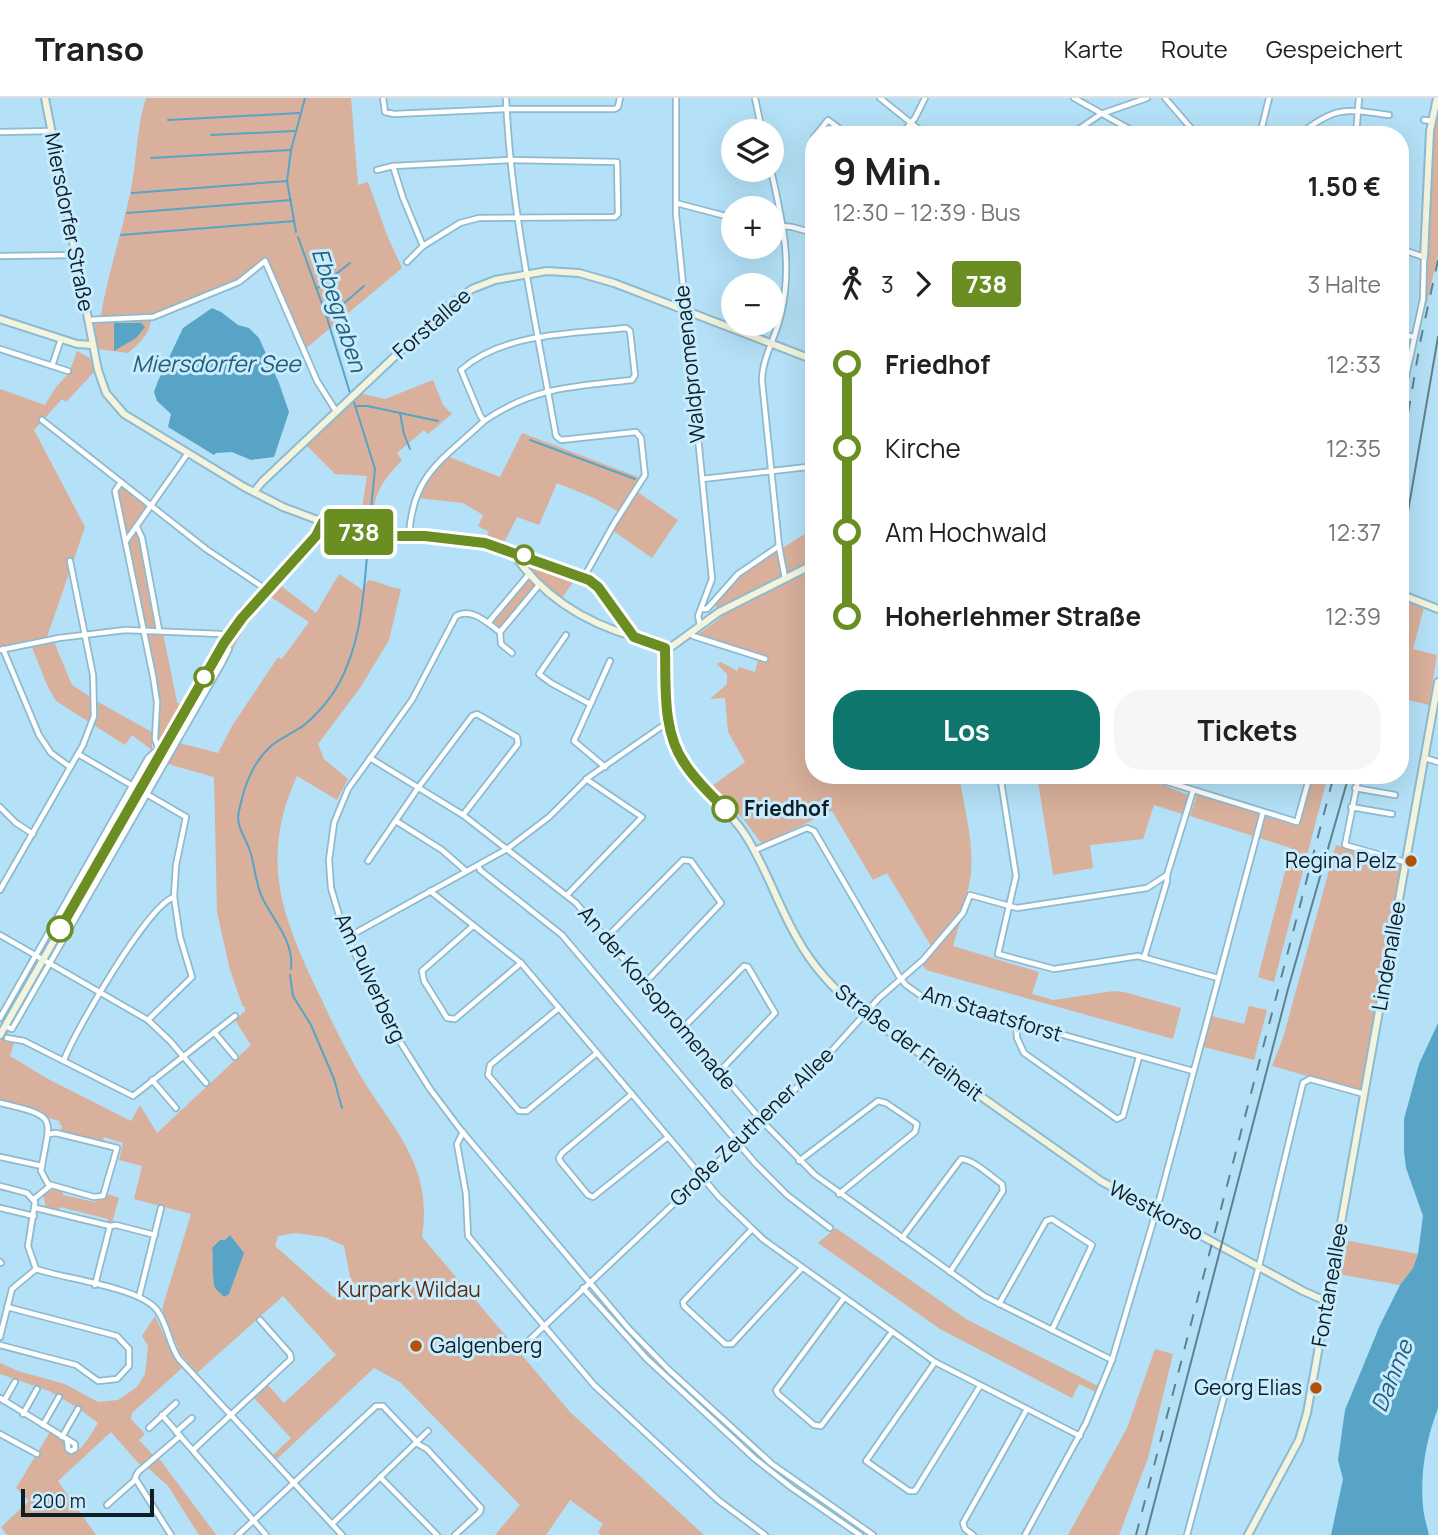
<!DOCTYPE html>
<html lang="de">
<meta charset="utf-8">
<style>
:root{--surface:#fff;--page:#f6f6f6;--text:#202124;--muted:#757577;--line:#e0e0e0;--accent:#0f766e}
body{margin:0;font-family:Manrope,sans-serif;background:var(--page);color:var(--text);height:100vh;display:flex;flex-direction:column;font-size:26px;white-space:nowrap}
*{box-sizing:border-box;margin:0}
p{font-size:23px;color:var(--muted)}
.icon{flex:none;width:38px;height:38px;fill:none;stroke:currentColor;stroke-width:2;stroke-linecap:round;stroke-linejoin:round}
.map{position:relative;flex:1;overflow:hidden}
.sheet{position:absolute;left:805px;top:28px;width:604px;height:658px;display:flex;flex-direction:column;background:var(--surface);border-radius:28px;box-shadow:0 7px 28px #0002}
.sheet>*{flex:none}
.badge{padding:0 14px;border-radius:5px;font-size:24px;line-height:46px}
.tools{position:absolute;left:721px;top:21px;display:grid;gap:14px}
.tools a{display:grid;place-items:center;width:63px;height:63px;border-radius:50%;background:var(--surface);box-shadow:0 7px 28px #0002;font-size:35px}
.scale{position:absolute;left:21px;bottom:18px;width:133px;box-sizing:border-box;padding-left:7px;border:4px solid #0d1e26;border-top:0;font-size:19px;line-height:24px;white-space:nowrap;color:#0d1e26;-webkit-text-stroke:5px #c8ecfe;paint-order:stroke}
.map>.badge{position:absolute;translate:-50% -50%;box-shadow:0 0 0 4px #fff}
.legs{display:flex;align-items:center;gap:10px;height:77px;padding:0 28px;font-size:23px}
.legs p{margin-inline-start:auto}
.summary{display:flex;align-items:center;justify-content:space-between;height:119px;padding:0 28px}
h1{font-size:38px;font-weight:700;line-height:52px}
.cta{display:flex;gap:14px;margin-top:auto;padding:14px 28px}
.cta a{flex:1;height:80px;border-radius:28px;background:var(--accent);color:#fff;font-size:28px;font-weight:700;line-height:80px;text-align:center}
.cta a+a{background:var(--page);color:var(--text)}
ul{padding:0 28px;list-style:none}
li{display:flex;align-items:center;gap:24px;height:84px;font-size:26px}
li i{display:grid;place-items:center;width:10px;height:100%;margin:0 9px;background:currentColor}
li i::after{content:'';width:18px;height:18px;margin:-9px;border:5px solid;border-radius:50%;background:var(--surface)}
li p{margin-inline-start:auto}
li:first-child i{background:linear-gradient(#0000 50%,currentColor 0)}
li:last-child i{background:linear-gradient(currentColor 50%,#0000 0)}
header{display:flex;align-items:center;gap:42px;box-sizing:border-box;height:98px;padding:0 35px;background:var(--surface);border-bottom:2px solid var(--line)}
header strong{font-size:33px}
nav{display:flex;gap:38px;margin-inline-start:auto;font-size:24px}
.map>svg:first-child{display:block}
</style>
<header>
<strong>Transo</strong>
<nav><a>Karte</a><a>Route</a><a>Gespeichert</a></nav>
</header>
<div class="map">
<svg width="1438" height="1437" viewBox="0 0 1438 1437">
<rect width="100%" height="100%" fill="#b4e1f7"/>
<g fill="#d8b09b" fill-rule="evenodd">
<path d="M 146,0 L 351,0 L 358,87 L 368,84 L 387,137 L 402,170 L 304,252 L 267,161 L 238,182 L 151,218 C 152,234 140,245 128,255 L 97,251 L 94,223 L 101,217 C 108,176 121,137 130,96 C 137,64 136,31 146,0 Z"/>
<polygon points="1438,2 1438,156 1426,209 1426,151 1429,151 1429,132 1427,132 1432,33"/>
<polygon points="77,253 90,260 94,274 66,304 62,301 34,332 85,429 47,539 0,550 0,291 45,307 56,289 69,275"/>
<path d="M 433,282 L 443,307 L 452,316 L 428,336 L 424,332 L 397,355 L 402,362 C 378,388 373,397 372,433 L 359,430 L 367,378 L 335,376 L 306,347 L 359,295 L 385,301 Z"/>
<polygon points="522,335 641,380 636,393 678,422 652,460 612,432 621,415 594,400 557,385 539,427 517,419 505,443 486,439 489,434 478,428 483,417 463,405 417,400 439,366 449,359 500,379"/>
<polygon points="124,389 148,410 129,436 126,435 118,395 120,390"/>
<path d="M 814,430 L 814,677 L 959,677 C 966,722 983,772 959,815 C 953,827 940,838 931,848 L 887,775 L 873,782 L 832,713 L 762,746 L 744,722 L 712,688 L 745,664 L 728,634 L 725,600 L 710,601 L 727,586 L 727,576 L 717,566 L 721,564 L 737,573 L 739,569 L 755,574 L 758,561 L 696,539 L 697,537 L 722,519 L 715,506 L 739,478 Z"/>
<polygon points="138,435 158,527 154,530 148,530 144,527 129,446 134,437"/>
<path d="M 529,461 L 577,478 L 562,500 C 549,491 526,477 525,462 Z"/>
<path d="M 339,476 L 363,492 L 368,482 C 380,483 388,490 401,491 L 389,542 L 360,590 L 318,646 L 324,661 L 348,681 L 337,702 L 297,678 C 259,761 282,819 319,896 C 334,928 349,960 368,990 C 402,1041 432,1074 422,1139 L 570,1314 L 704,1437 L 601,1437 L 598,1434 L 603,1426 L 570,1402 L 546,1437 L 495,1437 L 520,1407 L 400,1284 L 374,1270 L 277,1361 L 273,1357 L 291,1340 L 254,1300 L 268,1287 L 284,1305 L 336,1257 L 283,1198 L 197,1275 L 180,1255 L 162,1211 L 191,1116 L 134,1101 L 142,1068 L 119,1062 L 123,1045 L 104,1039 L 102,1045 L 61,1035 L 62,1027 L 59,1026 L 60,1023 L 48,1020 L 36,1011 L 0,1002 L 0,943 L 188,613 L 159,650 L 228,526 L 242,507 L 245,509 L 271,480 L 316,515 ZM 271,499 L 309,524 L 282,561 L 278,559 L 232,628 L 218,655 L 179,645 L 245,529 ZM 164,665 L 214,679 L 217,814 L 230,872 L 243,909 L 245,909 L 245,913 L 235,922 L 251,947 L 157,1035 L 140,1007 L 131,1023 L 50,982 L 10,958 L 14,945 L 4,942 ZM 295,1135 L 324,1139 L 344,1148 L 351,1183 L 334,1200 L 275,1148 L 278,1138 ZM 225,1142 L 242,1161 C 232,1172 235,1190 224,1199 L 213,1183 L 215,1170 L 212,1150 Z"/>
<polygon points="527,481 536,488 500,531 492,522"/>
<polygon points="1400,501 1424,509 1413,551 1437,557 1429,607 1400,600"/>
<polygon points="151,535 163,535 177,604 181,608 158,648 158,591 148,540"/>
<polygon points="54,544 72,587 98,604 152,634 152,652 132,637 125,647 56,603 47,587 31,547"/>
<polygon points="1037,677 1162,677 1160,686 1188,697 1182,716 1154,707 1143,741 1090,747 1093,770 1053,777"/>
<polygon points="1312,677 1328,677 1274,884 1258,879 1291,750 1190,718 1197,697 1297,728 1301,724"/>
<polygon points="1336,747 1401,766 1360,993 1272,968 1283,940"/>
<polygon points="960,824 953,848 1039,874 1032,896 1053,902 1114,893 1124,894 1181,910 1173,941 926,872 922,866"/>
<polygon points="1249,908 1267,912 1254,962 1204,949 1212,918 1244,926"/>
<polygon points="54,1091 63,1093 63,1097 95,1104 107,1096 119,1100 112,1125 108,1125 108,1121 60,1109 59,1112 46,1109 43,1097"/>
<polygon points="836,1130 966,1221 1098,1288 1096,1294 1079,1286 1072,1300 940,1231 818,1145"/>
<polygon points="1344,1142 1418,1156 1413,1170 1400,1187 1338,1176"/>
<path d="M 155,1218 L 174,1259 L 183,1269 L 132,1315 L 131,1321 L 145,1336 L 139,1342 L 153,1357 L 141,1368 L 111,1334 L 58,1383 L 96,1437 L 7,1437 L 1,1429 L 29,1403 L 16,1390 L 50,1334 L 63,1341 L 65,1351 L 69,1356 C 83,1354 90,1337 98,1325 L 78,1310 L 49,1293 L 0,1276 L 0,1265 L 18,1273 L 65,1286 L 98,1304 L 118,1302 L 137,1289 L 145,1276 L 148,1248 L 142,1238 Z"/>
<polygon points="1155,1251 1173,1256 1148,1360 1119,1437 1068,1437 1127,1330"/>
<polygon points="158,1359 214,1434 217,1437 199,1437 168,1388 147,1369"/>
</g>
<g fill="#57a4c6">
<polygon points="212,210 221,214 238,227 249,230 259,240 279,285 289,314 274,359 251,362 232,354 216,355 214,357 168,329 171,316 157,303 154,294 158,283 183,230"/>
<polygon points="114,225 141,225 145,229 136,240 114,253"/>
<path d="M 1438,925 L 1438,1310 C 1426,1342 1420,1375 1423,1409 C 1424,1419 1427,1428 1429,1437 L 1331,1437 L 1343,1381 L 1338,1362 L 1345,1312 L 1380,1227 L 1400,1187 L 1413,1170 L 1418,1156 L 1423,1118 L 1406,1070 L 1404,1053 L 1404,1021 L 1419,966 Z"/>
<path d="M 230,1137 L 244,1155 L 229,1196 L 224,1199 C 222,1196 218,1194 216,1191 C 211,1185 214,1159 212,1150 L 220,1142 L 225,1142 Z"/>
</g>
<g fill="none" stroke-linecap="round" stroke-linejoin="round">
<g stroke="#57a4c6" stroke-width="2">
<polyline points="168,22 299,15"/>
<polyline points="211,37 294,33"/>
<polyline points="151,60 291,52"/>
<polyline points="132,95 287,83"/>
<polyline points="127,115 291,102"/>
<polyline points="296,134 287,83 291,52 305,0"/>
<polyline points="121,137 294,123"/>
<polyline points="298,139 327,220 350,295"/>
<polyline points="318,190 350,165"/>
<polyline points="328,219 364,188"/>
<polyline points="354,304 375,371 369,431"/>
<polyline points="357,308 367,308 438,323"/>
<polyline points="400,315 404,336 410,351"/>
<polyline points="530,342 635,381"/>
<path d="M 291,871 C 294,842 273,823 262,799 C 255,784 255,768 250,753 C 246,740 235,728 239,713 C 244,689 252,665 271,648 C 279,641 289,637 298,631 C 308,626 317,615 325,606 C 361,563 364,497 368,444"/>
<polyline points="290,877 293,898 311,927 334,981 342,1010"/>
</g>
<defs>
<g id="street">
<polyline points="383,0 385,14 394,16 506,11 615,11 618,9 620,0"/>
<path d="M 506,0 C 511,114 536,225 556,338 L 561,342 L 636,334 L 641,340 L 645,377 L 615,424 L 584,479"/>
<polyline points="676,0 676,116 712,481 698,518 700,527"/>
<polyline points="755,0 762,33"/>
<polyline points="880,0 926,37"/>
<polyline points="1074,0 1140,37"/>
<polyline points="1165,0 1197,37"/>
<polyline points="1424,22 1432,23"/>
<polyline points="0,34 52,33"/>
<polyline points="816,37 828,22 848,37"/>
<polyline points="901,37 915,20 925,0"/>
<polyline points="1070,37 1101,16 1147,0"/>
<polyline points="1260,37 1269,0"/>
<path d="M 1299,37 C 1335,8 1345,11 1389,17"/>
<polyline points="1356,37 1359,0"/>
<polyline points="814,39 814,44"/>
<polygon points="510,62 617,64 618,116 615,119 479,120 460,125 423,148 403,100 393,68"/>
<polyline points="377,72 393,68"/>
<path d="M 771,72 C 782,121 793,166 781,216 C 776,239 762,260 762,283 L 779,448 L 785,480"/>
<polyline points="676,105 733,120"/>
<polyline points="772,127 792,129 814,135"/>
<polyline points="1400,151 1424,159 1423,201 1400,305"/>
<polyline points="0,158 76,157"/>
<polyline points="407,164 423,148"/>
<polyline points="88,222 153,219 239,184 265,163 317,283 336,313"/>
<path d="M 626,230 L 630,233 L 635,277 L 632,282 C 572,289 536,288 484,323 L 480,317 L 461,272 C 504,234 573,236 626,230 Z"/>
<polyline points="1400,236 1414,239"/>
<polyline points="0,251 68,273"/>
<polyline points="52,268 61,241"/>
<polyline points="42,322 206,451 267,492"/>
<polyline points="702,381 807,369"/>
<polyline points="121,384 115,393 153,578 157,604 155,641 159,652"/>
<polyline points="137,429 142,440 159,532"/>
<path d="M 409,437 C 413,375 443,362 484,323"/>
<polyline points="126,443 188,355"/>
<polyline points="701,511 707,511 738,476 779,448"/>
<polyline points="488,525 530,475"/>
<polyline points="500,534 540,486"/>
<polyline points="691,534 693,538 765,561"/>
<polyline points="566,537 539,576 551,585 590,606"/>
<polyline points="3,551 39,637 51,655 70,669"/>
<polyline points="0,552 59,540 125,532 221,536 227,540"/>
<path d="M 512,555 L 501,546 L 500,534 C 487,525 472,509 456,518 L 412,602 L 348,691 L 334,725 L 329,762 L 331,790 L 342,827 L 358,862 L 392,931 L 430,991 L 460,1031 L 629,1231 L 669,1272 L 772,1366 L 873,1437"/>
<polyline points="78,656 186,719 176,767 174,799 180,839 192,879 148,922"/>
<polyline points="370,660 463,717 576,805 761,1022 815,1077 984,1198 1112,1262"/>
<polyline points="1425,660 1438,664"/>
<polyline points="1400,661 1402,643"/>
<polyline points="605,669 574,643 610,563"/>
<polyline points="1000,677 1016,778 998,856 1054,871 1138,858 1218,880"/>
<polyline points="1145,677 1297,724 1310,677"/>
<polyline points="1359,677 1345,747 1405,764"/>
<polyline points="1167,684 1169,677"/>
<polyline points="1355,690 1395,697"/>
<polyline points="0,709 16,725 33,736"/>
<polyline points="1351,709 1392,716"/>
<polyline points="396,723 442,752 466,773"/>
<polyline points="755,752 807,730 814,733 900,880 906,887 920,897 1193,973"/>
<polyline points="368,763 418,690 472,618 477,616 517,639 518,646 463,717"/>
<polyline points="478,767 480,772 562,837 755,1065 787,1097 830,1130"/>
<polyline points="0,792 83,647 94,618 93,577 70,463"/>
<polyline points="430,793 521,865 719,1099 764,1142 935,1264 1080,1338"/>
<polyline points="567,797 642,719 586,681"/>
<polyline points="473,828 422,873 424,883 447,920 455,921 521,865"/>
<polyline points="0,837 148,922 170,943 206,985"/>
<polyline points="348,839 507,751 549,719 589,679 661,629 669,627"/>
<polyline points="607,839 683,762 691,763 721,805 645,885"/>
<polyline points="1144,860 1167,783 1167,777"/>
<polyline points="559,910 490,967 488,977 519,1013 527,1013 597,955"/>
<polyline points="0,920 148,660 157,652"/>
<polyline points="1016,925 1017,940 1024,955 1117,1021 1123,1018 1139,959"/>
<polyline points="5,928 12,931 221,567 229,551 224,545"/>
<polyline points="683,930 744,868 748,869 775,915 720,973"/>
<polyline points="214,934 235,959"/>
<polyline points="7,940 24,943 133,998 235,918"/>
<path d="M 64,962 C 75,933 148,807 174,799"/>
<polyline points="152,982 176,1010"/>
<polyline points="632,996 562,1055 559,1060 560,1063 588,1097 593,1099 668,1039"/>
<path d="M 0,1005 C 60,1019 50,1018 41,1073 L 48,1086 L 94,1099 L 103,1098 L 117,1050 L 56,1035 L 49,1036"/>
<polyline points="463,1034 457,1046 466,1096 468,1138 594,1287 718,1402 765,1437"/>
<polyline points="0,1059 42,1068"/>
<polyline points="799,1063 878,1003 886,1005 917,1026 915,1034 839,1096"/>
<polyline points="0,1088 27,1095 35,1104 28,1148 36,1171"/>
<polyline points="34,1101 50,1088"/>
<polyline points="0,1110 34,1118"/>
<polyline points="36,1110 110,1128 95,1187"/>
<polyline points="110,1128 116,1127 155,1137"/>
<polyline points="752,1131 683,1204 684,1208 725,1246 732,1246 802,1170"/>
<path d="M 902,1140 L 961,1061 C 975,1062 990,1078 1002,1086 L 1003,1093 L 950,1174"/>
<polyline points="0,1164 1,1165"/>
<path d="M 36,1171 C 65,1181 139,1189 157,1212 C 168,1227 169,1247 179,1261 L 342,1437"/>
<polyline points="583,1190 647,1261 754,1360 792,1390 860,1437"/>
<polyline points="139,1199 161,1110"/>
<polyline points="844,1200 776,1292 778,1296 814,1327 821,1328 892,1234"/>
<polyline points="999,1206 1046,1123 1052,1121 1092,1147 1052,1232"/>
<polyline points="0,1239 12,1191 36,1171"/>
<polyline points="0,1247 76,1267 98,1283 117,1281 129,1268 129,1251 117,1238 7,1209"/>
<polyline points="521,1250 809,978 879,900 923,862 963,815 970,797 1017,810 1147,790 1167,777 1193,693"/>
<polyline points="935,1264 866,1363 909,1393 915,1393 980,1288"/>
<polyline points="0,1300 75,1346 75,1351 71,1353 68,1351 67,1341"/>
<polyline points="4,1303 15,1284"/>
<polyline points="23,1316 37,1291"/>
<polyline points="162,1317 266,1437"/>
<polyline points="43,1327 59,1299"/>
<polyline points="149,1330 176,1305"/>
<polyline points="176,1334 192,1320"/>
<polyline points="0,1336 37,1356"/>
<polyline points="62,1339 78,1311"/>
<polyline points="416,1345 427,1351 481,1410 480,1414 455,1437"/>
<polyline points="193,1352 291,1261 290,1256 260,1222"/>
<polyline points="380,1379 437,1437"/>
<polyline points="107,1407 135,1382"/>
<polyline points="332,1426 428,1333"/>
<polyline points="171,1437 135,1380 138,1374 180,1338"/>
<polyline points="238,1437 376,1308 383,1308 417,1344"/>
<polyline points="973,1437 965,1431 963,1425 1027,1311"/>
<polyline points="1025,1437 1086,1325 1112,1262 1156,1114 1263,714"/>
<polyline points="1187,1437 1259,1168 1303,985 1310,981 1364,996"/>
</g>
<g id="secondary">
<polyline points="45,0 98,272 106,295 124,316 244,389 283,409 323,424 370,437 425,438 493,447 584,479 598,489 634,539"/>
<polyline points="1424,159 1430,33 1437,0"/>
<polyline points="0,221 77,246 93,247"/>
<polyline points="254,394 262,384 447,209 472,191 495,182 547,173 579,175 614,185 814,262"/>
<path d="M 513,455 C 542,498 586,525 635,539 C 645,542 655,548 665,550 L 671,549 L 719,514 L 814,466"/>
<polyline points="1400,496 1438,511"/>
<path d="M 665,550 C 667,582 663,617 675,646 C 688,682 723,704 744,735 C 766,768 777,806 797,840 C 814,871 837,895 864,916 L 1101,1083 L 1303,1193 L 1328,1204"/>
<polyline points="0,937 224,545 236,526 316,438 323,424"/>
<polyline points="1248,1437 1299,1342 1307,1315 1438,584"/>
</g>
</defs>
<use href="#street" stroke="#8ebacf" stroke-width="8"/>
<use href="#secondary" stroke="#8ebacf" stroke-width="10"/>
<use href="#street" stroke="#fff" stroke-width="4.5"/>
<use href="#secondary" stroke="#f4f4de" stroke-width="6"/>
<g stroke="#61808f" stroke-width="2">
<polyline points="1400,460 1438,239"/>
<polyline points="1146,1437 1288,891 1349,677"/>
</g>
<g stroke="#61808f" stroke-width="2" stroke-dasharray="12 12" stroke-linecap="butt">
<polyline points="1400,362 1421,240 1438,162"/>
<polyline points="1136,1437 1334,677"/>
</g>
</g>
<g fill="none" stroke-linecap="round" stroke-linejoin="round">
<defs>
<path id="line-1" d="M 60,831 L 224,545 L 242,520 L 316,438 L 323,424 L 376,438 L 425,438 L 485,445 L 589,482 L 598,489 L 634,539 L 665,550 C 666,588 662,634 685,666 C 696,683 711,697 725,711"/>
</defs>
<use href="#line-1" stroke="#fff" stroke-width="16"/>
<use href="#line-1" stroke="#6b8e23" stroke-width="10"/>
</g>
<g fill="#fff" stroke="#6b8e23" stroke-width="3.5">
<circle cx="524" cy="457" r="9"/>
<circle cx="204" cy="579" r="9"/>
<circle cx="725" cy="711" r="12"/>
<circle cx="60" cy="831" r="12"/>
</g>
<g fill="#b15207" stroke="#c8ecfe" stroke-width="2.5">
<circle cx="1411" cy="763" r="7"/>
<circle cx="416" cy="1248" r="7"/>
<circle cx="1316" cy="1290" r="7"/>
</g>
<g text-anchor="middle" stroke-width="6" stroke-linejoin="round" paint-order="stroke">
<g font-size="21" fill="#0d1e26" stroke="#c8ecfe">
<text transform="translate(69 124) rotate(79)" y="7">Miersdorfer Straße</text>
<text transform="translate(432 226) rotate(-41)" y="7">Forstallee</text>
<text transform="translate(690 266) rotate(-96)" y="7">Waldpromenade</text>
<text transform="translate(1389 858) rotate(-80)" y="7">Lindenallee</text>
<text transform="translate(370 880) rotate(65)" y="7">Am Pulverberg</text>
<text transform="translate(657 900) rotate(50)" y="7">An der Korsopromenade</text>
<text transform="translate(992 916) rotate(17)" y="7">Am Staatsforst</text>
<text transform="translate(909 945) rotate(37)" y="7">Straße der Freiheit</text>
<text transform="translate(752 1029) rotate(-44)" y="7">Große Zeuthener Allee</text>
<text transform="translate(1156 1113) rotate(28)" y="7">Westkorso</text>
<text transform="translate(1330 1187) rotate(-80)" y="7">Fontaneallee</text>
</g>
<g font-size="21" font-weight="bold" fill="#0d1e26" stroke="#c8ecfe" text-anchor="start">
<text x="744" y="718">Friedhof</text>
</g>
<g font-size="21" fill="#0d1e26" stroke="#c8ecfe" text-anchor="end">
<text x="1397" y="770">Regina Pelz</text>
<text x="430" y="1255" text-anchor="start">Galgenberg</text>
<text x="1302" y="1297">Georg Elias</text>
</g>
<g font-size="21" fill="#582d14" stroke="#c8ecfe">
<text x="409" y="1199">Kurpark Wildau</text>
</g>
<g font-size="23" font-style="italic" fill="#235e77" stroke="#c8ecfe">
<text transform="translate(339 212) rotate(72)" y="8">Ebbegraben</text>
<text x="216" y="274">Miersdorfer See</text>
<text transform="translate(1392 1278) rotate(-68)" y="8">Dahme</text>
</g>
</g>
</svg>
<div class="tools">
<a><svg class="icon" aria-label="layers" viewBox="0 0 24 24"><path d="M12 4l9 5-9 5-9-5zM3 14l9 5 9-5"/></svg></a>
<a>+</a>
<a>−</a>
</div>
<div class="scale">200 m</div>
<b class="badge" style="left:359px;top:434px;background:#6b8e23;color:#fff">738</b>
<section class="sheet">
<div class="summary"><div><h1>9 Min.</h1><p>12:30 – 12:39 · Bus</p></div><b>1.50 €</b></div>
<div class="legs"><svg class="icon" aria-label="walk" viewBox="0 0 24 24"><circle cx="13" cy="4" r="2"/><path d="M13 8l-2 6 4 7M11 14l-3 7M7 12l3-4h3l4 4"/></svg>3<svg class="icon" aria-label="forward" viewBox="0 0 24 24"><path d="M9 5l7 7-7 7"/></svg><b class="badge" style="background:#6b8e23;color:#fff">738</b><p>3 Halte</p></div>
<ul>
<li><i style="color:#6b8e23"></i><b>Friedhof</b><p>12:33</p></li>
<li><i style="color:#6b8e23"></i><span>Kirche</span><p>12:35</p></li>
<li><i style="color:#6b8e23"></i><span>Am Hochwald</span><p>12:37</p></li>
<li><i style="color:#6b8e23"></i><b>Hoherlehmer Straße</b><p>12:39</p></li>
</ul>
<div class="cta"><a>Los</a><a>Tickets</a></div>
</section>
</div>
